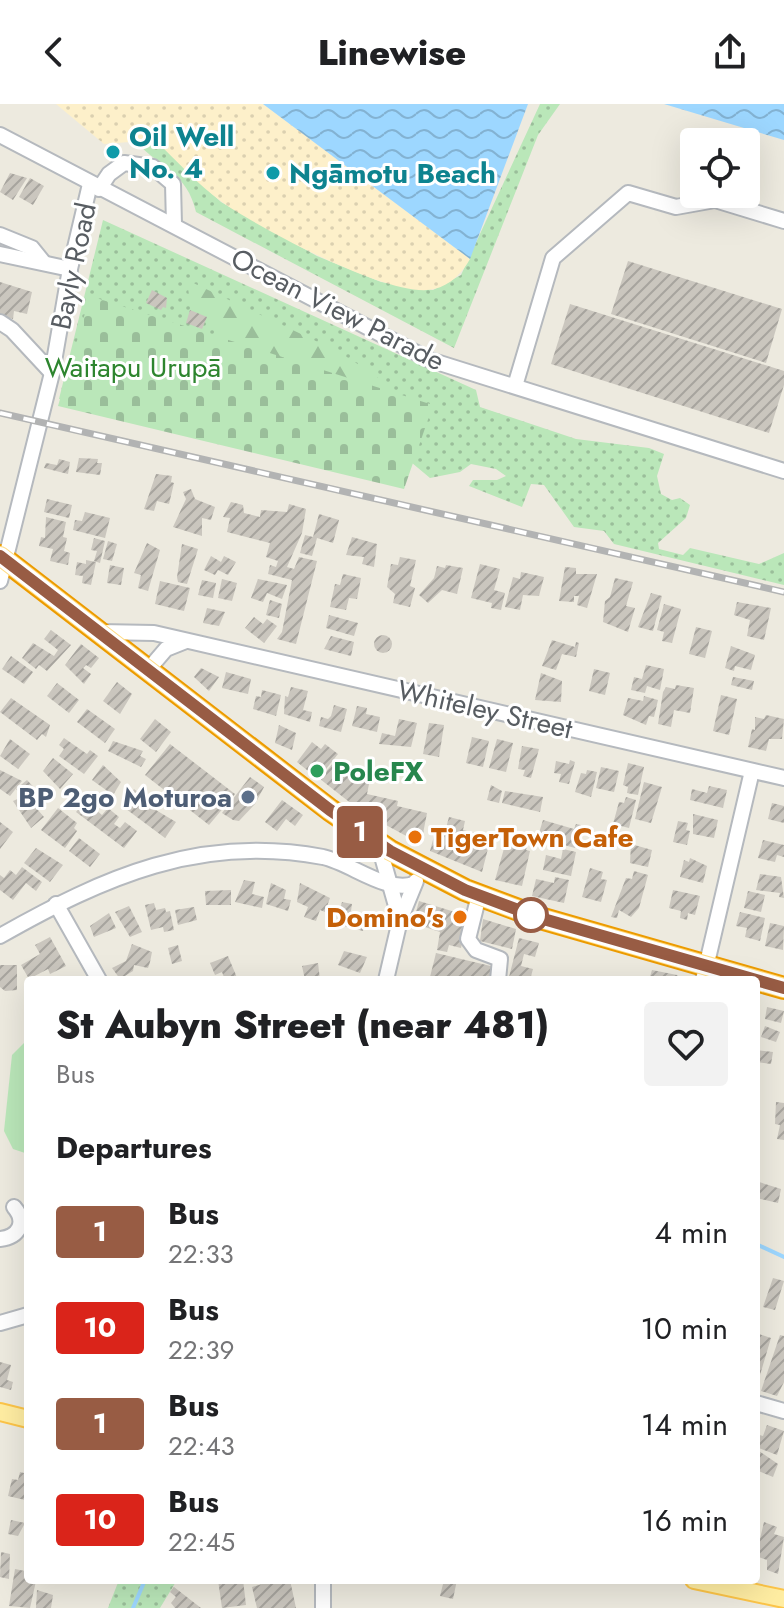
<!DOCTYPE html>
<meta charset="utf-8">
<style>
:root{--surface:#fff;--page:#f2f2f2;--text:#202124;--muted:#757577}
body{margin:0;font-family:Jost,sans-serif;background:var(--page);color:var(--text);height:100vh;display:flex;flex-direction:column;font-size:30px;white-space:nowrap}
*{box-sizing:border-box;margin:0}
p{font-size:26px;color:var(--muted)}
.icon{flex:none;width:44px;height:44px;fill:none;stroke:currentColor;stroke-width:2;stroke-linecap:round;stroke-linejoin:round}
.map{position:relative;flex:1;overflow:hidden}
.sheet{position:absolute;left:24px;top:872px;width:736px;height:608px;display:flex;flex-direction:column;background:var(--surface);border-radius:8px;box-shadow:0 8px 32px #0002}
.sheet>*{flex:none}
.badge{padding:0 16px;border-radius:6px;font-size:28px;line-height:52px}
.fabs{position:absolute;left:680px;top:24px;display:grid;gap:16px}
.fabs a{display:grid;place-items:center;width:80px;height:80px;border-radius:8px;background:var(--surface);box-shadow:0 8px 32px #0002;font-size:40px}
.map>.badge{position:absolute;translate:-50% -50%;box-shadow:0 0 0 4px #fff}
h2{padding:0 32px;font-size:30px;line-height:72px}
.round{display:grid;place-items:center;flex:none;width:84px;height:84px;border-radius:8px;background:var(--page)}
.overview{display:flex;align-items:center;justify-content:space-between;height:136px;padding:0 32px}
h1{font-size:38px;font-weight:800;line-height:60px}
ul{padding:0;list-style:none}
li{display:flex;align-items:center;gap:24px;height:96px;padding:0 32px}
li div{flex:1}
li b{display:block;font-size:30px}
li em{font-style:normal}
li .badge{min-width:88px;font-weight:700;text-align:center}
header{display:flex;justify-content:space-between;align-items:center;height:104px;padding:0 32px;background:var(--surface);font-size:36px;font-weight:800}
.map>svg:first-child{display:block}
</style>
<header><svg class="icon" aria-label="back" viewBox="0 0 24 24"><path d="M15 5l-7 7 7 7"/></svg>Linewise<svg class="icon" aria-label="share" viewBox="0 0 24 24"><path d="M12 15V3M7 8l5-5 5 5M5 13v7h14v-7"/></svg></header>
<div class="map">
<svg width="784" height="1504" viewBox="0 0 784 1504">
<defs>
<pattern id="grass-dots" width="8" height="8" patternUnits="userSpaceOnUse" patternTransform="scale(2)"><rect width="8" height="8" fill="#bae7b9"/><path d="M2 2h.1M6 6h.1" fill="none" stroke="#9abe9a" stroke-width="1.8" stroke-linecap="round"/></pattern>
<pattern id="forest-firs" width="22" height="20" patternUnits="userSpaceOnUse" patternTransform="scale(2)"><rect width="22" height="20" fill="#bae7b9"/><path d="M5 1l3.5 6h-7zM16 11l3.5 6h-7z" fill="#9abe9a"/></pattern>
<pattern id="sand-dots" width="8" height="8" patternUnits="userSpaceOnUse" patternTransform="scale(2)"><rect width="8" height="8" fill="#fdf0ca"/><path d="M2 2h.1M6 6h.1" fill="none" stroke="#dbd0b0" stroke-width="1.8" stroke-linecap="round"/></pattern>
<pattern id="cemetery-stones" width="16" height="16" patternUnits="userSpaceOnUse" patternTransform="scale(2)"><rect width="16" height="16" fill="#bae7b9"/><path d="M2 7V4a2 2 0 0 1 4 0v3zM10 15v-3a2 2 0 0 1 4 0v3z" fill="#9abe9a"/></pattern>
<pattern id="water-waves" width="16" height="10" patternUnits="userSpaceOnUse" patternTransform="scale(2)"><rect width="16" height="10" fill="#9dd7ff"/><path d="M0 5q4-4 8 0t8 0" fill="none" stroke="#83b2d2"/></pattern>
<pattern id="building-hatch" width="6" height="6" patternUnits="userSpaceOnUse" patternTransform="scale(2)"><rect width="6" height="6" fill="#cac6be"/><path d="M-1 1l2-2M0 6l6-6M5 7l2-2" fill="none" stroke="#a7a49e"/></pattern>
</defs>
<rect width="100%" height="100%" fill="#edeadf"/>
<g fill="url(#grass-dots)">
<path d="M 540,0 L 560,0 L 538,31 L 454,244 L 196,108 C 187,69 162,65 136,38 L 155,36 L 221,98 L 317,152 L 381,178 L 433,186 L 461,171 Z"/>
<polygon points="103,116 476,286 480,303 576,335 649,344 664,350 657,372 661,390 672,396 680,394 690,401 686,414 658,439 659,445 683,451 690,444 759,460 784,449 784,481 614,440 604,427 574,423 544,381 531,380 522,403 469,382 473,376 497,376 506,372 496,365 471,360 460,368 430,374 393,343 59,295"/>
<polygon points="119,1476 177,1476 160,1504 108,1504"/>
</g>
<polygon fill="url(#forest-firs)" points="187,176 337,247 372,269 422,312 214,232 216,221 192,214"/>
<path fill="url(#sand-dots)" d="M 56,0 L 263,0 L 470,155 C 462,169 451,181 434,185 C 392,196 259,124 222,98 C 198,81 177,57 155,36 L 104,40 Z"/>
<polygon fill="url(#cemetery-stones)" points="90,192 433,301 404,385 58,302"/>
<polygon fill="#bae7b9" points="28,935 28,1050 13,1045 4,1027 12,951"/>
<g fill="url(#water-waves)">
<polygon points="263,0 528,0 470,155"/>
<polygon points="664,0 784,0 784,36"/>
</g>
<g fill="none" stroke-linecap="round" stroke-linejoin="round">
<g stroke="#9dd7ff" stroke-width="4">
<polyline points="756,1140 784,1153"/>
<polyline points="133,1504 145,1476"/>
</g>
</g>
<g fill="url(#building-hatch)">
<polygon points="10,69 27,74 13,96 0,88"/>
<polygon points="30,74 44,82 33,101 19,93"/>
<polygon points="628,157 782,205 766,259 611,210"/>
<polygon points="0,178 32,188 27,210 14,207 13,215 0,212"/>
<polygon points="152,186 167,194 166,204 163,203 161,206 146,199"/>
<polygon points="570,200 784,267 784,281 769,329 551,260"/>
<polygon points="190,206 207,213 202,225 186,219"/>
<polygon points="79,354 98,355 97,359 102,359 100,371 76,368"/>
<polygon points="59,355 70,358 68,370 44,364 46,359 57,361"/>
<polygon points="156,370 172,372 171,378 174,379 169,400 157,397 154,407 144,405"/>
<polygon points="191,385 195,395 215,403 211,416 202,414 202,432 173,423 186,395 183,388"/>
<polygon points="47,395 72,401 69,414 44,408"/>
<polygon points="231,398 243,401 244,409 260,413 261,406 287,408 289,400 306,405 302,429 287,463 294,465 299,453 317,457 296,540 277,535 282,528 292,476 268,470 270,461 276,463 278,457 266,453 270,439 227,428 230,414 223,413"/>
<polygon points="85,408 110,414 105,434 73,426 75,416 82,417"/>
<polygon points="319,410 339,416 333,439 317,434 312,452 300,449 305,431 313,433"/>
<polygon points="46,413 66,418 63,433 67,434 64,447 70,449 68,461 50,457 53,445 39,442 41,433 45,434"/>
<polygon points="352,433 377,440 374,463 362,460 364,453 346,451"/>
<polygon points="94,434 105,437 100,459 94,457 97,447 91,446"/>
<polygon points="108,437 117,440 112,457 103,455"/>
<polygon points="147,439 160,446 148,487 138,484 141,471 134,469"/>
<polygon points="182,440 198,445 187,480 178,478 177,473"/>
<polygon points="211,452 221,458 224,452 236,458 228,471 218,466 215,471 204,466"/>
<polygon points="400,453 416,456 410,482 415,484 410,503 393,499 395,490 387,483 391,460 398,461"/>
<polygon points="86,456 96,458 91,481 82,479 83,472 75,471 77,458 86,460"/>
<polygon points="480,460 500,465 494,486 505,489 501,506 491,504 492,499 471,494"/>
<polygon points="110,461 124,464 121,481 107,479"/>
<polygon points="446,461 463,464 457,490 442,486 428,499 419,491 434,474 437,462 445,464"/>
<polygon points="565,463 576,464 576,470 597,470 587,504 577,501 579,492 574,492 574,498 559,497"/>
<polygon points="521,468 544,473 539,492 523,491 520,506 505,503 513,473 520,475"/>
<polygon points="343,470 361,474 357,495 349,494 346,506 330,503 335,480 340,481"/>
<polygon points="615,474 633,478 626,502 635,504 628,528 603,518 605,497 610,493"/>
<polygon points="222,475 237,479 232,497 218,494"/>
<polygon points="258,475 287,481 282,495 267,489 263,498 251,494"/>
<polygon points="202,476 216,479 213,494 198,491"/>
<polygon points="160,477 190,484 184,507 155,500"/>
<polygon points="651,489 662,492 653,527 638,523"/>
<polygon points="270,496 282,500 279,514 266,511"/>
<polygon points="737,498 771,504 764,536 747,532 750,516 734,511"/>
<polygon points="664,500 681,505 672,539 662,537 664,528 657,526"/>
<polygon points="207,504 225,508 219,522 203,519"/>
<polygon points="329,511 358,519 354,532 326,524"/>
<polygon points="254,513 263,520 267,515 277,522 264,539 245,524"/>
<polygon points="696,523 712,527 705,554 689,550"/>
<polygon points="51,526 71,541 47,567 39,561 36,565 22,554 33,539 54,552 58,546 44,535"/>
<circle cx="383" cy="540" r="9"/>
<polygon points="331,532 354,538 351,552 324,545"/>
<polygon points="552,536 575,543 576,538 579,539 576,553 562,550 556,566 542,562"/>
<polygon points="81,540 99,554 91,564 86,561 83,564 91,570 84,580 65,561"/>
<polygon points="731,542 755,551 751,566 735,562 734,567 725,564"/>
<polygon points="11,552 33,568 24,580 2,565"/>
<polygon points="646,561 664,565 660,586 647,582 645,589 631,586 634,573 642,575"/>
<polygon points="201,564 219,573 209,587 194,573"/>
<polygon points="594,565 610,569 605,591 589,587"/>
<polygon points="226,568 251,575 248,590 222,584"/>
<polygon points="541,569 562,577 561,598 535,596"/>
<polygon points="733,573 754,577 752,586 731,581"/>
<polygon points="117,578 132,590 120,610 103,597"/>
<polygon points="57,579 79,596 69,609 47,592"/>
<polygon points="676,581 694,584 690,609 674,606 671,623 658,620 663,588 666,583 675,585"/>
<polygon points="291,583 308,587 303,606 312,608 310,618 284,610 285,592 288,593"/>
<polygon points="262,586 281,591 276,612 253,605 256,592 261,593"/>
<polygon points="721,591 737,595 729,631 713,627"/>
<polygon points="644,592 658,596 654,613 649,612 646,621 623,611 628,594 643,597"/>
<polygon points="11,594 50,621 46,633 42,630 37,636 0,608"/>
<polygon points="334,601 347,605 341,628 319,622 321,613 328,615 331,612"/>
<polygon points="357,602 367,604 366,610 380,613 377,628 352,622"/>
<polygon points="87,605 115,625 105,639 77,618"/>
<polygon points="766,611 784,615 782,635 769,635 766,647 748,643 752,625 755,626 755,613 764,615"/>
<polygon points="155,615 171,628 156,648 140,635"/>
<polygon points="399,615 417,619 411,643 379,640 382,629 395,632"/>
<polygon points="429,619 444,621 439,653 423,650"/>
<polygon points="279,621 296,629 292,646 275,639"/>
<polygon points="472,633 489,637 483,663 466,659"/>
<polygon points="64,634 87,650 90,646 98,652 84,670 59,652 64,645 59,641"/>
<polygon points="10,635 30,650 18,665 0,652"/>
<polygon points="497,635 513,639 506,668 489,664"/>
<polygon points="113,637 143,647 140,652 146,655 141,663 108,647"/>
<polygon points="312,638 321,645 325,640 338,650 318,675 297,658"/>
<polygon points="170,640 235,690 209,721 145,671"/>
<polygon points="522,642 539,645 531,674 523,672 525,666 518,665"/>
<polygon points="53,654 73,670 60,685 43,667"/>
<polygon points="570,656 575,658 569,680 559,678 561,670 554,669 556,657 569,660"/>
<polygon points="333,659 371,670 367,690 398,697 397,702 427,709 421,740 362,708 320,675"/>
<polygon points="628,659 644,663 638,691 627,689 628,683 623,681"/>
<polygon points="103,661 121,678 113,691 92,676"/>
<polygon points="601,663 619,667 614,688 596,684"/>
<polygon points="0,666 22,677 10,692 0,685"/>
<polygon points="587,666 597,668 591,693 575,688 581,669 586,670"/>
<polygon points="250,673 264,683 255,700 239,717 233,716 222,709"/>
<polygon points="27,676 48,698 38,706 44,713 31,724 13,697 22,693 16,685"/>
<polygon points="644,678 662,683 651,719 635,715"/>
<polygon points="491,681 502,687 499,699 487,696"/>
<polygon points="709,682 727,686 723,704 690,696 692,685 707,689"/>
<polygon points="134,685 145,694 144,699 176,718 165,734 122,702"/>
<polygon points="505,687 543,693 540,708 502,699"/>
<polygon points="90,691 101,700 96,706 102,711 108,704 119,713 114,720 120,724 125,718 137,727 124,744 76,708"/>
<polygon points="626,693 636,696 629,724 613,720 619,698 624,699"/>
<polygon points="282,696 303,711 295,722 286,715 277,727 265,718"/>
<polygon points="772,699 784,702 784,719 768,715"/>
<polygon points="58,704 77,719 74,724 77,727 65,744 41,726"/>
<polygon points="693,710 718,716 714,734 693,730"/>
<polygon points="449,713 465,717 463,726 491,733 482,768 430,747 434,732 443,735"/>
<polygon points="543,716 574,725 576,720 581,721 575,744 553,738 555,731 551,730 550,735 538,732"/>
<polygon points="678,717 688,719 686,726 690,727 687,741 673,738"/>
<polygon points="0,718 13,728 0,745"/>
<polygon points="79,734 100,750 90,763 69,747"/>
<polygon points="507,734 528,739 526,746 530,747 522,782 495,776"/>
<polygon points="763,736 784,741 784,753 777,751 775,758 758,754"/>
<polygon points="631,740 652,746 648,763 630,759"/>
<polygon points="36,744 63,761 50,778 24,759"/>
<polygon points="563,745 576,748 571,772 543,766 546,751 561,755"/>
<polygon points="690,754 707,762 703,779 680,773 684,756 689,758"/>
<polygon points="22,763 42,778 36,787 26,779 13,796 0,786 0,771 4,774 10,766 16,771"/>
<polygon points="590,764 603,768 601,775 607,776 601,798 582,793"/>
<polygon points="634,767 648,771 639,804 631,813 619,806 617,814 611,813 626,774 632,775"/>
<polygon points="760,770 781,773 784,794 779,793 780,789 756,786"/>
<polygon points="555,773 569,776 564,799 532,792 536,775 554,779"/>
<polygon points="244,776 255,778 252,790 264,793 262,804 235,798"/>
<polygon points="271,779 286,786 284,795 291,796 288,807 266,800"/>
<polygon points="300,779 330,794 325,808 320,806 316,817 304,813 308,803 297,798"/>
<polygon points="231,786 231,801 206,801 205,787"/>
<polygon points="673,786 700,792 695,811 688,809 687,816 680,814 681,807 669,804"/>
<polygon points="748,787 765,791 761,808 744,804"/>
<polygon points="419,797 468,812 461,844 449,841 447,848 437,846 440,828 413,819"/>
<polygon points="342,798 352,800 351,807 366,814 363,827 336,820"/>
<polygon points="154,799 156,806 165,804 166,808 170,807 174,826 164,828 163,823 151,826 145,801"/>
<polygon points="129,802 142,828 130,833 115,808"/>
<polygon points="194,803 197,816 178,821 175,806"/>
<polygon points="740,808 765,814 760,837 745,833 747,824 736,822"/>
<polygon points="109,809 116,824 94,833 90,822"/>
<polygon points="483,815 516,825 512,845 480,837"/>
<polygon points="770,819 784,822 783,846 765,842"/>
<polygon points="50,833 66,862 50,870 48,865 29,875 21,861 40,850 35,841"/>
<polygon points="519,834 539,839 535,853 524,850 521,862 533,865 530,876 509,873"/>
<polygon points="132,840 152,848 150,858 148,864 134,861 133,867 120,875 112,864 126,857"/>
<polygon points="178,841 182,857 172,860 168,844"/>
<polygon points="344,847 367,853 360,869 338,861"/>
<polygon points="436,849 499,864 496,876 430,873"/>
<polygon points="228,852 238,876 225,876 222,868 215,871 210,859"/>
<polygon points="318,859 320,876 305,876 302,862"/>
<polygon points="0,861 17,861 17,886 5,887 0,883"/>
<polygon points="652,866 677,871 680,876 649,876"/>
<polygon points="767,903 784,907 781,919 765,915"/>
<polygon points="765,922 780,928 776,938 761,933"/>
<polygon points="756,946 773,948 771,960 756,958"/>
<polygon points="776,998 784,999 784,1036 777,1035 780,1021 775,1020"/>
<polygon points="756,1077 781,1085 778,1099 756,1094"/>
<polygon points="773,1174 784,1177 775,1206 763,1203"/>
<polygon points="756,1229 771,1234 757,1281 756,1281"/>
<polygon points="780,1231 784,1232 784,1278 777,1292 761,1287"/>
<polygon points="0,1258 11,1261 7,1276 13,1278 11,1286 0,1283"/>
<polygon points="767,1321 784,1327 777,1351 756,1343 756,1330 763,1332"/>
<polygon points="759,1347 778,1360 773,1373 756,1366"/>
<polygon points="20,1368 28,1370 25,1396 8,1392 12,1375 18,1376"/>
<polygon points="11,1416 25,1419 18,1432 8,1430"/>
<polygon points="764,1418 777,1423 774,1430 784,1433 778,1470 767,1466 767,1456 756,1452"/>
<polygon points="1,1448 10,1450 9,1475 0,1473"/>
<polygon points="15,1465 25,1467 24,1474 36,1477 30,1504 9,1502"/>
<polygon points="218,1476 243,1476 246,1501 222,1504"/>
<polygon points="261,1476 290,1476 296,1504 257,1504 252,1483 262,1480"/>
<polygon points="430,1476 457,1476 453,1495 440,1492 443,1480"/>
<polygon points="174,1483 201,1504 175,1504 171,1499 176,1493 170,1488"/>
<polygon points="37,1486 53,1491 51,1504 36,1504"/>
</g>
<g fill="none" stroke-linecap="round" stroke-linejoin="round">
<defs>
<g id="minor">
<polyline points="0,31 430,256 784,367"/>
<polyline points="99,85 109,70 124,59 153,63 173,80 174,121"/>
<polyline points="0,131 32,144 44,159"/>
<polyline points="0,150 70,165"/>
<polyline points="0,218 12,226 52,269"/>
<polyline points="515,282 553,154 628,89 676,103 715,96 784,117"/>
<polyline points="0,477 52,269 70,165 90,80"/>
<polyline points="100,528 154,529 784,674"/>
<polyline points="148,566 166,545 186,537"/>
<polyline points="383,756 400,816"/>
<polyline points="479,791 468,835 476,846 500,855 498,876"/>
<polyline points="56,800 99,876"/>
<path d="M 0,832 C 104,773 200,730 323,753 C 351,759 385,789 414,780"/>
<polyline points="386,876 400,816 416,777"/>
<polyline points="703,876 752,667"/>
<path d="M 0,1135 C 19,1133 27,1118 14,1103"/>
<polyline points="0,1219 28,1211"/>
<polyline points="756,1299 784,1307"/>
<polyline points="323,1476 323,1504"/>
</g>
<g id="major">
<polyline points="0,1308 28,1315"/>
<polyline points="694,1476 784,1495"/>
</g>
<polyline id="highway" points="0,452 330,706 390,747 465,786 540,814 784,884"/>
</defs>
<use href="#minor" stroke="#b5b9be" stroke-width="18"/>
<use href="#major" stroke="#fdc548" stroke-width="20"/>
<use href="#highway" stroke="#ec9b00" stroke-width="24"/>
<use href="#minor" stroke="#fff" stroke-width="14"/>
<use href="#major" stroke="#ffeda2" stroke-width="16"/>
<use href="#highway" stroke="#ffdc84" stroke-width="20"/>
<defs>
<polyline id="rail" points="0,309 784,488"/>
</defs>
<use href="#rail" stroke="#b2b3b3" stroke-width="7"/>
<use href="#rail" stroke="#fff" stroke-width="4" stroke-dasharray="12" stroke-linecap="butt"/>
</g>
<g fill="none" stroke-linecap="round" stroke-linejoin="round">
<defs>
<polyline id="line" points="0,452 330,706 390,747 465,786 540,814 784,884"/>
</defs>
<use href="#line" stroke="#fff" stroke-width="18"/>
<use href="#line" stroke="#985c44" stroke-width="12"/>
</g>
<g fill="#0f9aa8" stroke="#fff" stroke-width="3">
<circle cx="113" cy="48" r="8"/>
<circle cx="273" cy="69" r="8"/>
</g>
<circle fill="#2e9e5b" stroke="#fff" stroke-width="3" cx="317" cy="667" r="8"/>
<circle fill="#5c6f8a" stroke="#fff" stroke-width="3" cx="248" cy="693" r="8"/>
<g fill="#e8710a" stroke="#fff" stroke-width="3">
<circle cx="415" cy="733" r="8"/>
<circle cx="460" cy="813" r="8"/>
</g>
<circle fill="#fff" stroke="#985c44" stroke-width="4" cx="531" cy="811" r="16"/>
<g text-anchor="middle" stroke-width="6" stroke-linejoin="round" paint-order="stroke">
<g font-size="28" font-weight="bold" fill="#0d838f" stroke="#fff" text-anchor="start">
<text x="129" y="42">Oil Well<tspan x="129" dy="32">No. 4</tspan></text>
<text x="289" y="79">Ngāmotu Beach</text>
</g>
<g font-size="28" fill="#585d62" stroke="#fff">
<text transform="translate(73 162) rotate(-78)" y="10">Bayly Road</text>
<text transform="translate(338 205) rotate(27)" y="10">Ocean View Parade</text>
<text transform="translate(485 605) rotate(13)" y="10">Whiteley Street</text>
</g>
<g font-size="28" fill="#2d852e" stroke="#fff">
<text x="133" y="273">Waitapu Urupā</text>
</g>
<g font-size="28" font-weight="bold" fill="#27864d" stroke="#fff" text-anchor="start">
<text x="333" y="677">PoleFX</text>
</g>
<g font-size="28" font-weight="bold" fill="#4e5e75" stroke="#fff" text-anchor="end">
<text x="232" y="703">BP 2go Moturoa</text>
</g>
<g font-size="28" font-weight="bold" fill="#c56008" stroke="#fff" text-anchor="start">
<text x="431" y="743">TigerTown Cafe</text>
<text x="444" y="823" text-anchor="end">Domino's</text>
</g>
</g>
</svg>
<div class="fabs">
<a><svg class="icon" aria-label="locate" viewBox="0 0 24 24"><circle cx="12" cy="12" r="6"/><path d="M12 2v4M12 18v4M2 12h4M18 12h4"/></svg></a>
</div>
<b class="badge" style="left:360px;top:728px;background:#985c44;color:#fff">1</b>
<section class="sheet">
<div class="overview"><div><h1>St Aubyn Street (near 481)</h1><p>Bus</p></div><a class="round"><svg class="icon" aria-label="heart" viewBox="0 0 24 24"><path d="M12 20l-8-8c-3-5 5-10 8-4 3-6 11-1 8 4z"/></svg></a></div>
<h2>Departures</h2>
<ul>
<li><span class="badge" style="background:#985c44;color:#fff">1</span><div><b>Bus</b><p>22:33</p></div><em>4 min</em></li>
<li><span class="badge" style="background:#da241a;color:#fff">10</span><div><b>Bus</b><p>22:39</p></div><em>10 min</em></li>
<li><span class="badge" style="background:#985c44;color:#fff">1</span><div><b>Bus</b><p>22:43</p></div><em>14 min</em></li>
<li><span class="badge" style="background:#da241a;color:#fff">10</span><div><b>Bus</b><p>22:45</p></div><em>16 min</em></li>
</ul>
</section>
</div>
